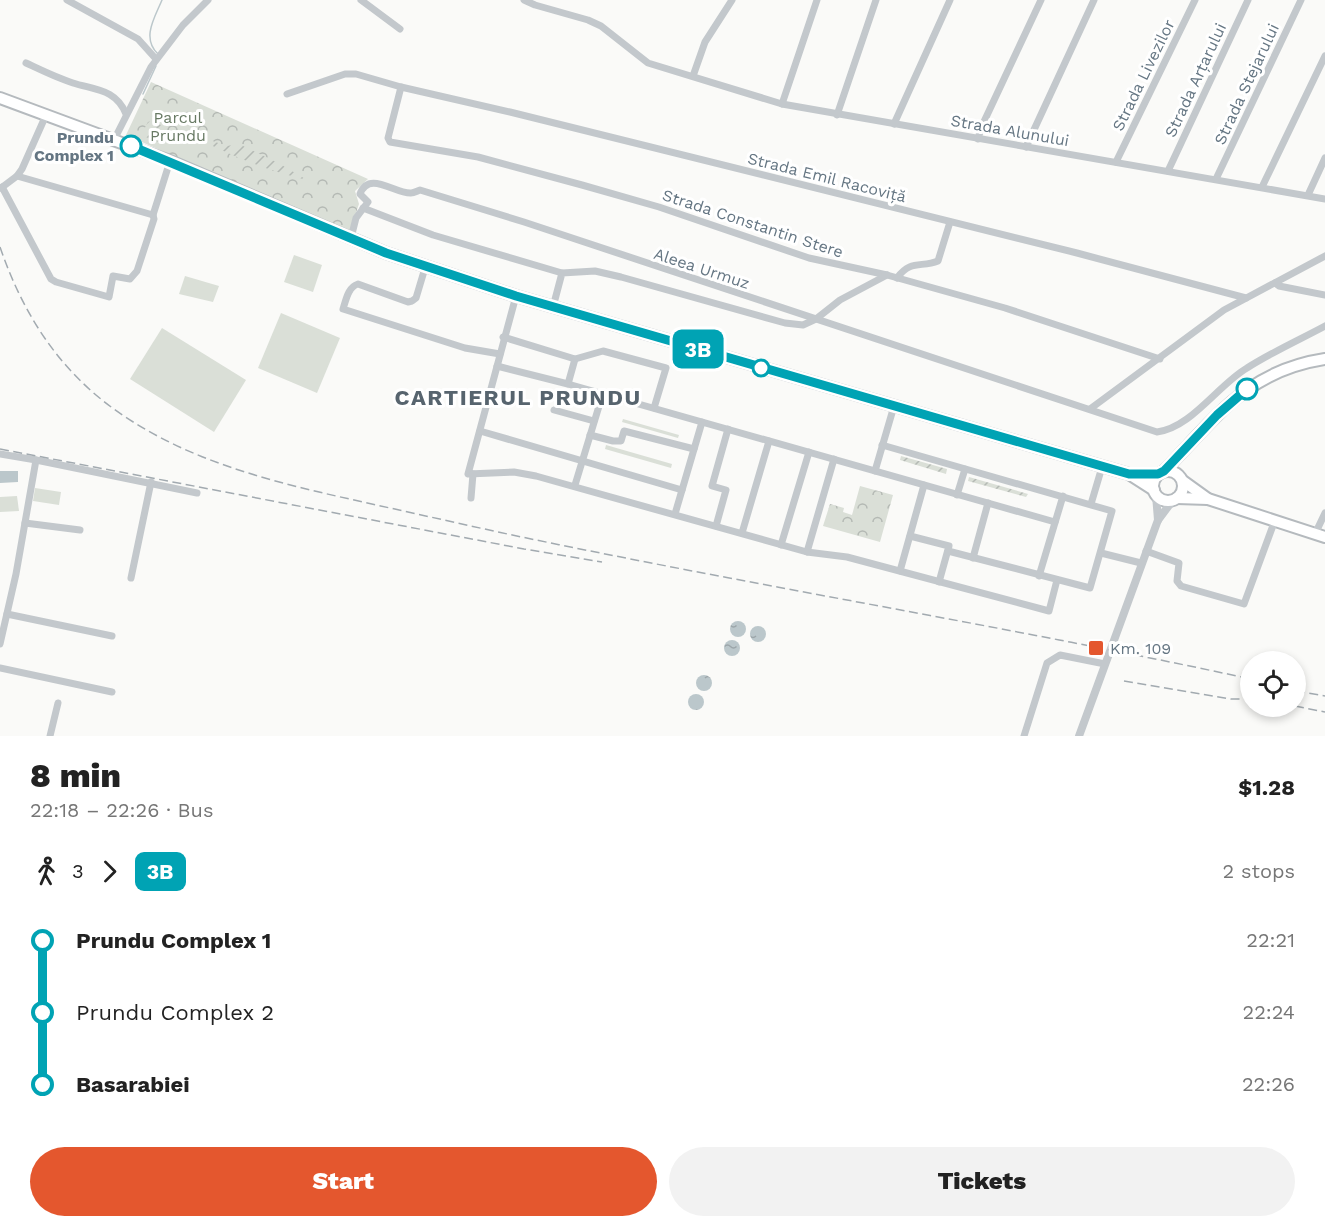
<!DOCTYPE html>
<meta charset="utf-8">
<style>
:root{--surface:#fff;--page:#f2f2f2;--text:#222;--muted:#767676;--accent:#e4572e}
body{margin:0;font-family:"Work Sans",sans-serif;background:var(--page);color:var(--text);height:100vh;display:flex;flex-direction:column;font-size:22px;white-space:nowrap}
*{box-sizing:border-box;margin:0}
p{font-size:20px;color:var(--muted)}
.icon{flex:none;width:33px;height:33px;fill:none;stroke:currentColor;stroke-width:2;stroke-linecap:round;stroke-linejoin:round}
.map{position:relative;height:736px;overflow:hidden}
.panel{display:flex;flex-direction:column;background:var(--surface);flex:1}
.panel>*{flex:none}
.badge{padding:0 12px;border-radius:9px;font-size:21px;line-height:39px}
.buttons{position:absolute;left:1240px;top:651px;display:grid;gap:12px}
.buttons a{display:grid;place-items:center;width:66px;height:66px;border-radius:50%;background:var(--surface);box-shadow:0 3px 9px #0003;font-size:30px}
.map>.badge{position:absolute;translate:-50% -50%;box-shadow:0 0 0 3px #fff}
.legs{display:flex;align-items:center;gap:9px;height:66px;padding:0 30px;font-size:20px}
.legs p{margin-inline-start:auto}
.overview{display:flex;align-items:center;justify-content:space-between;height:102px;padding:0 30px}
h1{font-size:33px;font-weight:800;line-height:45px}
.cta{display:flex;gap:12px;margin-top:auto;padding:12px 30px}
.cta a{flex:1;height:69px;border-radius:36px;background:var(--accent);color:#fff;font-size:24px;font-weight:800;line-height:69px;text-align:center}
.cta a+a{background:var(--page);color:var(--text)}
ul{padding:0 30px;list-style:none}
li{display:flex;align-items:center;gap:21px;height:72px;font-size:22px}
li i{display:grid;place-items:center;width:9px;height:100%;margin:0 8px;background:currentColor}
li i::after{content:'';width:15px;height:15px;margin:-8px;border:4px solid;border-radius:50%;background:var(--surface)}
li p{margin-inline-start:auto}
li:first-child i{background:linear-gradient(#0000 50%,currentColor 0)}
li:last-child i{background:linear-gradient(currentColor 50%,#0000 0)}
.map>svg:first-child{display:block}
</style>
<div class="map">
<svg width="1325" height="736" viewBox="0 0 1325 736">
<defs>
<pattern id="park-crowns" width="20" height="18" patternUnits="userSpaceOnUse" patternTransform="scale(1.5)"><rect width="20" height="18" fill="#dadfd7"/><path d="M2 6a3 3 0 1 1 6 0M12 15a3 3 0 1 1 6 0" fill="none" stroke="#b4b9b4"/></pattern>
<pattern id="garden-furrows" width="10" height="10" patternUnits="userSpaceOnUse" patternTransform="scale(1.5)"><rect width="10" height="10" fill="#dadfd7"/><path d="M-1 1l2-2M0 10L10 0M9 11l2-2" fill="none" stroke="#b4b9b4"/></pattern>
<pattern id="water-ripples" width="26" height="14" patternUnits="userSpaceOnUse" patternTransform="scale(1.5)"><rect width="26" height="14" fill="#bbc7cb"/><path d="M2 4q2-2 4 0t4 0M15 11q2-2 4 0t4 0" fill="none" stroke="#9ca6aa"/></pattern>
</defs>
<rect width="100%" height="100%" fill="#fafaf8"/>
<g fill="#dadfd7">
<polygon points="294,255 322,265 313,292 284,282"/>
<polygon points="185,276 219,286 213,302 179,294"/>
<polygon points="281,313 340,338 317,393 258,368"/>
<polygon points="162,328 246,380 214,432 130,379"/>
<polygon points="623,419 679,435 678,438 622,422"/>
<polygon points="606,445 672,464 671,468 605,449"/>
<polygon points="35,488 61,492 59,505 33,501"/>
<polygon points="17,496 19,511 0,512 0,497"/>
</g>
<g fill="url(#park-crowns)">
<polygon points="151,82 368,179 355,191 359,204 349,233 126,135"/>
<polygon points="860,486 893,495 880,542 823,526 830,504 844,508 843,512 852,515"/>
</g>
<g fill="url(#garden-furrows)">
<polygon points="151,121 161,125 161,137 158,142 141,135 148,122"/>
<path d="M 198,136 L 227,146 L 239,144 L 280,164 L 307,180 C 268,171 231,156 195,137 Z"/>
<polygon points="901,456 947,469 946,474 900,460"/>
<polygon points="969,477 1028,494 1026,497 968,481"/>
</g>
<g fill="url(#water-ripples)">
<polygon points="0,471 18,471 18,482 0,483"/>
<circle cx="738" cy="629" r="8"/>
<circle cx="758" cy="634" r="8"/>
<circle cx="732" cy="648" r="8"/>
<circle cx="704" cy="683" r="8"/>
<circle cx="696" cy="702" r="8"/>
</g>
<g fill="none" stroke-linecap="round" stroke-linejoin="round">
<g stroke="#bbc7cb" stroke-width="1.5">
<path d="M 158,54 C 141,38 155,17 162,0"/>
<polyline points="143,94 156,66"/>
</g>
<defs>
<g id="primary">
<polyline points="0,98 170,161 386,253 516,296 1129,474 1154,490"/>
<path d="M 1164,471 C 1215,419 1246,371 1325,359"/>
<circle cx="1168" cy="486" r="15"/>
<polyline points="1183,481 1208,499 1325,537"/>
<polyline points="1177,498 1208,499"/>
</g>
</defs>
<use href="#primary" stroke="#b5babe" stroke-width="14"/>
<g stroke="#c3c8cc" stroke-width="7">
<polyline points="67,0 138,39 156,59"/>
<polyline points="361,0 400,29"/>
<polyline points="524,0 535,5 588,20 601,26 648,63 782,104 1325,199"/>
<path d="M 26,63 C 41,70 57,78 73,83 C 95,90 116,89 126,114"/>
<polyline points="693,76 705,42 732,0"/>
<polyline points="401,87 388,138 390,142 478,157 582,185 659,207 809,258 887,275 1005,308 1160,359"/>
<polyline points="287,94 345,74 356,74 401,87 510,112 1077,253 1246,298"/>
<polyline points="782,104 817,0"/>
<polyline points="837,115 876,0"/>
<polyline points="894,124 950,0"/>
<polyline points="978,139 981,128 1041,0"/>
<polyline points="114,140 151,67 183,25 208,0"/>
<polyline points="1026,147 1094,0"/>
<polyline points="1116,162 1195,0"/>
<polyline points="1168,171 1248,0"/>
<polyline points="17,176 153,215 170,161"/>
<polyline points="1216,179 1301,0"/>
<polyline points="2,187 51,279 56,282 109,297 113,276 130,279 137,271 154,219 153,215"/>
<polyline points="1262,187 1325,56"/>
<polyline points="1,188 17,176 22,169 46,115"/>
<polyline points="1308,195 1325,158"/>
<polyline points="363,208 433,235 562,273"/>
<path d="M 351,238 L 356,218 L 368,202 L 360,194 C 369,170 395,194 411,193 C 414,193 417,191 420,190 L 524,222 L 1157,432 C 1191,428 1218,385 1247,368 C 1272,352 1299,340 1325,326"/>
<path d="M 425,268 L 416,298 L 412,301 L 408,302 L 358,284 C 348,287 346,300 343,309 L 465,348 L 500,354"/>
<path d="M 897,278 C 911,259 921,268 938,261 L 950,222"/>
<polyline points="1275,283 1279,286 1325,295"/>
<polyline points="516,296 468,474 514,472 536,476 807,552 847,557 1049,611 1057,580"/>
<polyline points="553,307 562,273 595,271 621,277 785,323 803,325 816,319 840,300 887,275"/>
<polyline points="503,337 575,359 603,351 666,368 654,408"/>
<polyline points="497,366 568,384 1055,522"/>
<polyline points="568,384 575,359"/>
<polyline points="1090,409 1224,310 1325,256"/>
<polyline points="554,410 594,421"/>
<polyline points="480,431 682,490"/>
<polyline points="590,435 613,441 621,441 624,431 694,449"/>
<polyline points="882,445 1112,511 1090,588 948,551"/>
<polyline points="0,454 36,460 16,574 0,644"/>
<polyline points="36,460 197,493"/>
<polyline points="875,471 894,406"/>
<polyline points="575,485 603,393"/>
<polyline points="957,495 965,469"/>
<polyline points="471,498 473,474"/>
<polyline points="1091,504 1102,467"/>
<polyline points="675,514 702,422"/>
<polyline points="25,523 80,530"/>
<polyline points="716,526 726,490 712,486 728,429"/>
<polyline points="742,533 769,441"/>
<polyline points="1315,534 1325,513"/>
<polyline points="910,536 949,546 939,582"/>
<polyline points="781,545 809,452"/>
<polyline points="1146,551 1179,563 1177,581 1181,586 1244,604 1275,520"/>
<polyline points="807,552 834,459"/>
<polyline points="1101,553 1141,563"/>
<polyline points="973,558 988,503"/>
<polyline points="900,571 924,485"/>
<polyline points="1039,576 1063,496"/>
<polyline points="131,578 151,482"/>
<polyline points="7,614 112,636"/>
<polyline points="0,668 112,692"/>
<polyline points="50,736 58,703"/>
<polyline points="1024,736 1047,663 1060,655 1105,664"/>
</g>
<g stroke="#c3c8cc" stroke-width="8">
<polyline points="1156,495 1158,520"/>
<polyline points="1079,736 1158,520 1173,500"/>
</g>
<use href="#primary" stroke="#fff" stroke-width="10"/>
<g stroke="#a2aab0" stroke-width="1.5" stroke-dasharray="9 4.5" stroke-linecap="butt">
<path d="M 0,247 C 24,317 62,375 124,416 C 188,459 262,479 336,496 C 390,508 444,520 498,532 C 748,585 1001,625 1251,679"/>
<polyline points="0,449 524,549 602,562"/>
<polyline points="1124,681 1231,699 1251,699"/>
<polyline points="1296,691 1325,696"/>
<polyline points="1295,706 1325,712"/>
</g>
</g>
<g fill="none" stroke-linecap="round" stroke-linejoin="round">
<defs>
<polyline id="line-1" points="131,146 386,253 516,296 1129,474 1158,474 1164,471 1217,415 1247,389"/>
</defs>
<use href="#line-1" stroke="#fff" stroke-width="14"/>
<use href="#line-1" stroke="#00a3b4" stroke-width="9"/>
</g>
<g fill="#fff" stroke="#00a3b4" stroke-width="3">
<circle cx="131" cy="146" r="10"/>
<circle cx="761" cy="368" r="8"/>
<circle cx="1247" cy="389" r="10"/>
</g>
<rect fill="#e4572e" stroke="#fff" stroke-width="2" x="1088" y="640" width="16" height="16" rx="3"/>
<g text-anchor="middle" stroke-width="6" stroke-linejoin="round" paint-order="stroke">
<g font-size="16" fill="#657683" stroke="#fff">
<text transform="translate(1143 75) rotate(-64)" y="6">Strada Livezilor</text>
<text transform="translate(1195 80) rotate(-65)" y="6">Strada Arțarului</text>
<text transform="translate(1246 84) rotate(-65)" y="6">Strada Stejarului</text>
<text transform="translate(1010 130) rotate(10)" y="6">Strada Alunului</text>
<text transform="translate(827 177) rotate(14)" y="6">Strada Emil Racoviță</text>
<text transform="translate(753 223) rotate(18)" y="6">Strada Constantin Stere</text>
<text transform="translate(702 268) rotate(18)" y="6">Aleea Urmuz</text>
</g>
<g font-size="16" fill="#687a64" stroke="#fff">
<text x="178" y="123">Parcul<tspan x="178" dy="18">Prundu</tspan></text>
</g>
<g font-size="16" font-weight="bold" fill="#657683" stroke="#fff" text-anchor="end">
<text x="114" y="143">Prundu<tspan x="114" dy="18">Complex 1</tspan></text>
</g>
<g font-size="16" fill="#657683" stroke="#fff" text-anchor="start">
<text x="1110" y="654">Km. 109</text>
</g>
<g font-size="22" font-weight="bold" letter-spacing="1.5" fill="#57646e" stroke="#fff">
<text x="518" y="405">CARTIERUL PRUNDU</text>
</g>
</g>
</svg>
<div class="buttons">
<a><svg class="icon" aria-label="locate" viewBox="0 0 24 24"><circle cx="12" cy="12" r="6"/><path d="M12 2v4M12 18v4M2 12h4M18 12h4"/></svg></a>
</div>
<b class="badge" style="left:698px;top:349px;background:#00a3b4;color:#fff">3B</b>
</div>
<section class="panel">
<div class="overview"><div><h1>8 min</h1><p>22:18 – 22:26 · Bus</p></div><b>$1.28</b></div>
<div class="legs"><svg class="icon" aria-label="walk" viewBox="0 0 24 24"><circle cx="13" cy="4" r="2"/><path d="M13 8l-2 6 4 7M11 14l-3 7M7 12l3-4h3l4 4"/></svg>3<svg class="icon" aria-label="forward" viewBox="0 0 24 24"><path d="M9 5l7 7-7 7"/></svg><b class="badge" style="background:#00a3b4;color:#fff">3B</b><p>2 stops</p></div>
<ul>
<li><i style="color:#00a3b4"></i><b>Prundu Complex 1</b><p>22:21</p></li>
<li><i style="color:#00a3b4"></i><span>Prundu Complex 2</span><p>22:24</p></li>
<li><i style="color:#00a3b4"></i><b>Basarabiei</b><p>22:26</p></li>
</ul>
<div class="cta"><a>Start</a><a>Tickets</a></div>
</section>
